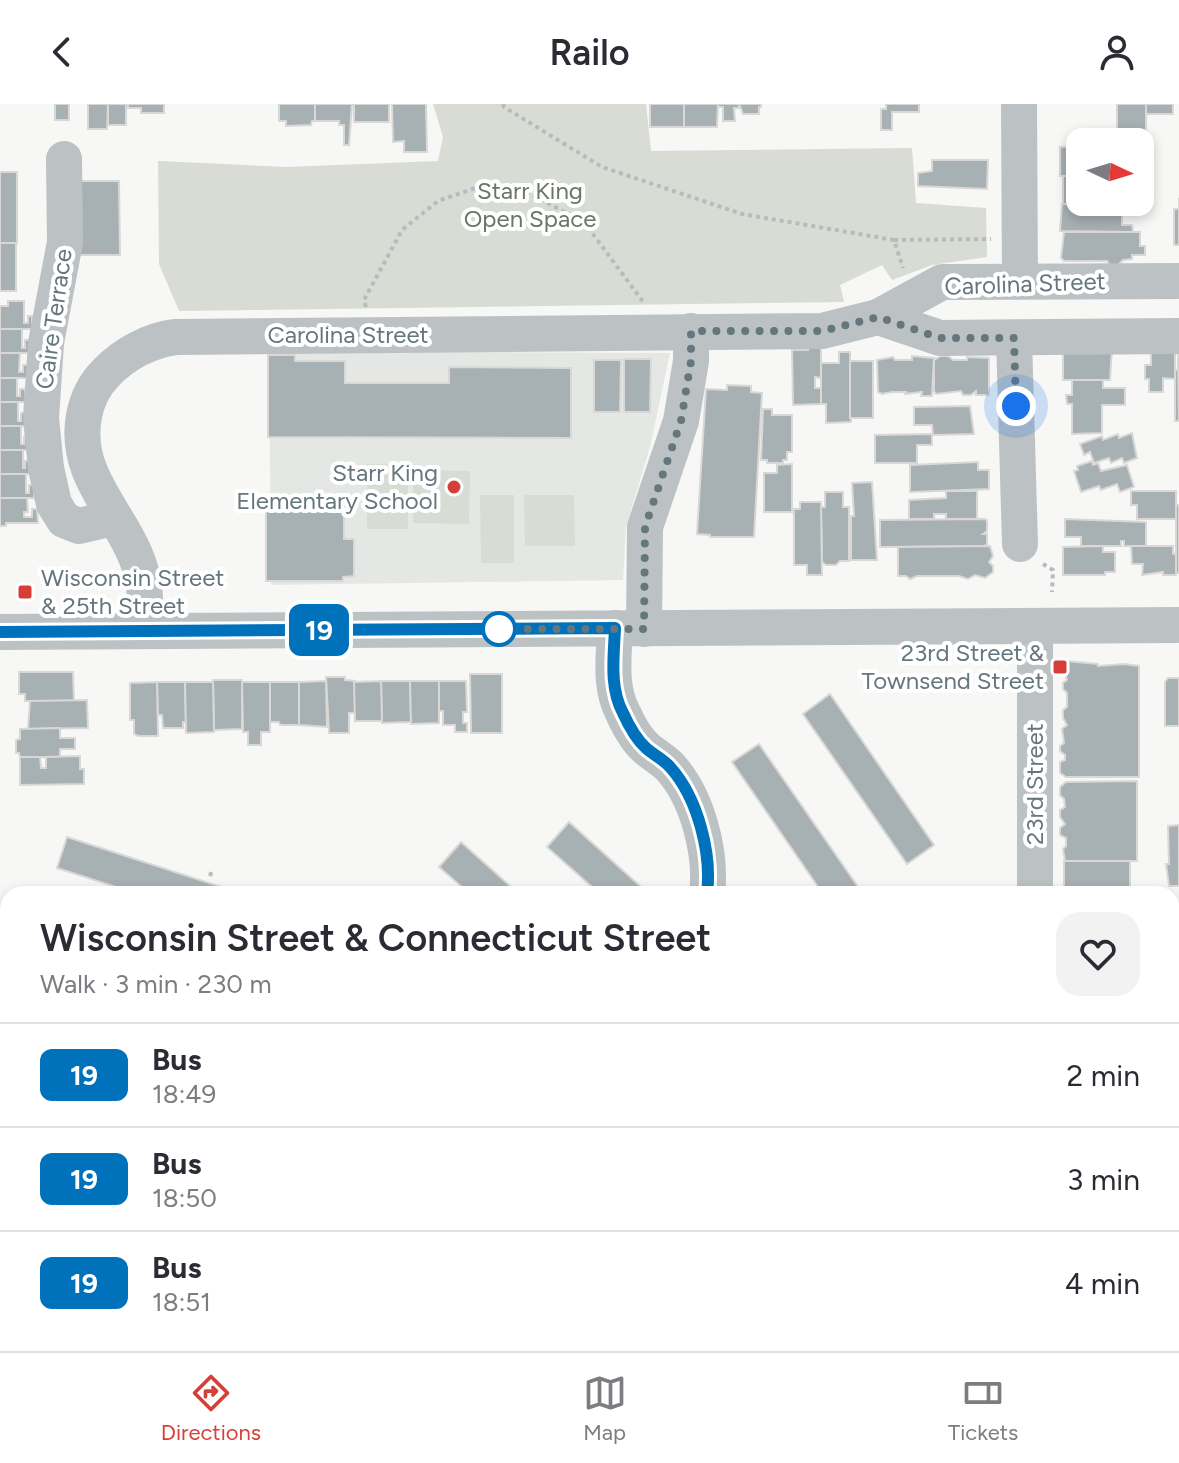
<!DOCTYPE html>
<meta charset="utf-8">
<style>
:root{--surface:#fff;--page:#f2f2f3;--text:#2b2b33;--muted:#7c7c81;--line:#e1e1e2;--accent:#d53f37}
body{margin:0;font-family:Figtree,sans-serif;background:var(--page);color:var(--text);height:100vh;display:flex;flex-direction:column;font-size:30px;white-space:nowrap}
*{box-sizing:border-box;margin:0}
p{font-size:26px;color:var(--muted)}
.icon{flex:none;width:44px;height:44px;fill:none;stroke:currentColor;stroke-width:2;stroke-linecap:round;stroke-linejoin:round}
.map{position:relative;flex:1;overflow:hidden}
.sheet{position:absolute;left:0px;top:782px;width:1180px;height:466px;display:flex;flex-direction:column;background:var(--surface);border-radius:24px 24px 0 0;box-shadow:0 4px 12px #0003}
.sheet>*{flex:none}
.badge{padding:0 16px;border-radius:12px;font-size:28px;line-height:52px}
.needle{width:52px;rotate:94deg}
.buttons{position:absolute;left:1066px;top:24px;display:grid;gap:16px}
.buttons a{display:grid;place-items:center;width:88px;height:88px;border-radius:16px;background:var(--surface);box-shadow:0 4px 12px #0003;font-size:40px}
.you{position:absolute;width:40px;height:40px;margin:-20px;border:6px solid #fff;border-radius:50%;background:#1a73e8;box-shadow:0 0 0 12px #1a73e833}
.map>.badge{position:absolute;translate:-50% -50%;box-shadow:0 0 0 4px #fff}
.round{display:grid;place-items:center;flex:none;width:84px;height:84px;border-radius:24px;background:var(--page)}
.headline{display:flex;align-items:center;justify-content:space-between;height:136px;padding:0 40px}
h1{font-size:38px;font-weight:600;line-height:60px}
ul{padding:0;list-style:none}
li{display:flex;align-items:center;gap:24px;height:104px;padding:0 40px;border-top:2px solid var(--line)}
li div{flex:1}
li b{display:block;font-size:30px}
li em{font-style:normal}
li .badge{min-width:88px;font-weight:700;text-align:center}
header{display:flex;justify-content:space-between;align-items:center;height:104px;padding:0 40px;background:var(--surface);font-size:36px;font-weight:600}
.dock{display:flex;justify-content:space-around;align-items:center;height:112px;border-top:2px solid var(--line);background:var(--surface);font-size:22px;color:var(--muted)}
.dock a{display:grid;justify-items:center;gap:4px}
.dock .active{color:var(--accent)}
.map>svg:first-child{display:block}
</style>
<header><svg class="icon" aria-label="back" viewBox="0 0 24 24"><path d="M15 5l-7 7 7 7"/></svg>Railo<svg class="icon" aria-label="person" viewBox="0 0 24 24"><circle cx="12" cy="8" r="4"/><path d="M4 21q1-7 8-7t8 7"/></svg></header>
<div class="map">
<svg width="1179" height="1247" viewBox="0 0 1179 1247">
<rect width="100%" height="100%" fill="#f7f7f5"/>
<polygon fill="#e5e7e5" points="269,247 670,249 650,343 626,423 623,476 271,481"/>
<g fill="#d8dcd4">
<polygon points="433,0 646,0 651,47 912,44 916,99 986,104 987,153 932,161 892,176 882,161 840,181 844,198 179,207 159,160 158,57 286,63 438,57 443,33"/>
<rect x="367" y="360" width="41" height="65"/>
<polygon points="413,366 470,367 469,420 413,419"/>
<polygon points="480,391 514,391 514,459 481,459"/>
<polygon points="524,391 574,391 575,442 525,442"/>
<polygon points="1172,859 1179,859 1179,1247 1091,1247 1091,1240 1172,1240"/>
</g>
<g fill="#a7b0b3" stroke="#d9d8d7" stroke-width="2">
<rect x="55" y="0" width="14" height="16"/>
<polygon points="88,0 108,0 107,25 88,25"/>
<rect x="108" y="0" width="18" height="21"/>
<polygon points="128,0 164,0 164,9 141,9 141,4 128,4"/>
<polygon points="279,0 315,0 315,17 312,17 311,21 286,22 286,17 279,17"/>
<polygon points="315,0 352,0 349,41 344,41 344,21 339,21 339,17 315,17"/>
<rect x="354" y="0" width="35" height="18"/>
<polygon points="392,0 426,0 427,48 404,48 404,37 393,38"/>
<rect x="650" y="0" width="34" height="23"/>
<polygon points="684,0 718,0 717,23 684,23"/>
<polygon points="718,0 739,0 739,4 734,4 735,17 723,17 723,3 718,3"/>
<polygon points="739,0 761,0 761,3 759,3 759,10 743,10"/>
<polygon points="886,0 919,0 919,8 892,8 892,26 881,26 881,5 886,5"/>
<polygon points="1117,0 1146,0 1146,43 1140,43 1140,38 1117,38"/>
<rect x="1146" y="0" width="27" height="10"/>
<rect x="1060" y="43" width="20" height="29"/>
<polygon points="932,56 988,56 987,85 918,82 918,69 932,67"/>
<rect x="0" y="68" width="17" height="71"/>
<polygon points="1063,72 1080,72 1080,98 1100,100 1063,100"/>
<polygon points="78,77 119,77 120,151 78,151"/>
<polygon points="1179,94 1179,141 1174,141 1174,105 1179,105"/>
<polygon points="1115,99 1115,107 1122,107 1122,121 1132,121 1133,128 1060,127 1062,100"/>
<polygon points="1064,128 1140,128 1140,142 1145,142 1145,151 1132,151 1132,155 1123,156 1117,162 1110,162 1107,157 1064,157 1061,154"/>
<rect x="0" y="139" width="16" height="48"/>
<polygon points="8,197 24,197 24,219 28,219 28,212 32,212 32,225 0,225 0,202 8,202"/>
<polygon points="0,225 22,225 22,244 25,244 25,236 31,236 31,249 0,249"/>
<polygon points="808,242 821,242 821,274 815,273 815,284 821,284 821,300 793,301 792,246 808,246"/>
<polygon points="1151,243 1175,245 1175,275 1163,274 1163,288 1149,288 1149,275 1145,275 1145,261 1151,261"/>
<polygon points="1112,245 1110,276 1063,276 1063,246"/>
<polygon points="839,248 850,248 851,318 826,319 826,300 821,300 821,259 839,259"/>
<polygon points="1178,248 1179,317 1175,317 1175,266 1178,266"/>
<polygon points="0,249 20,249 19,268 23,268 23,261 28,261 28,274 0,274"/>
<polygon points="268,251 295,251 295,257 345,257 345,279 449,279 449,263 571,264 571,334 268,333"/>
<polygon points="912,252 934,254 932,292 921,292 922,288 905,290 906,288 892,288 882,290 878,288 877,256 893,253 895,256 912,256"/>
<polygon points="941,252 948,252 953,256 967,256 967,253 989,254 989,291 976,291 976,287 971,291 963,291 961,287 936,290 934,287 934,256"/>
<polygon points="624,255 651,255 650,308 624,308"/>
<polygon points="594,256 621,256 620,308 594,308"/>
<rect x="850" y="257" width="23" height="57"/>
<polygon points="0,274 17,274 17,292 20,292 20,285 25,285 26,298 0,298"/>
<polygon points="1072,276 1103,276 1103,284 1125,284 1125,301 1102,301 1102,329 1072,330 1072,300 1067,300 1066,291 1072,291"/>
<polygon points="727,281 751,282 751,288 762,289 754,433 710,433 710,431 697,430 706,285 727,286"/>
<polygon points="0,298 18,298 18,317 21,317 21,309 26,309 26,322 0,322"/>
<polygon points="970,302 974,330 933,331 932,321 914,321 914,303"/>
<polygon points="763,305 772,305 772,311 792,311 792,348 787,348 787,356 783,356 783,359 767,359 767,356 761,356"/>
<polygon points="0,322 21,322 21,340 24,340 24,333 28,333 28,346 0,346"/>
<polygon points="1132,329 1137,354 1124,359 1122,354 1111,359 1109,354 1094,359 1090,348 1084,351 1080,340 1102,332 1103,336 1118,330 1119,334"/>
<polygon points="932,330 932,341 917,341 917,359 875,359 875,331"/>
<polygon points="0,346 23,346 23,364 25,364 25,357 31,357 31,370 0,370"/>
<polygon points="1092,357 1093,361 1098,359 1101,367 1127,361 1134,383 1120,388 1117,380 1101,386 1099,382 1081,388 1074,367 1078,366 1077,362"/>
<polygon points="978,358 978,366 989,366 989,385 910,388 910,361"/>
<polygon points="792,360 792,408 764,408 764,369 777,369 777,361"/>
<polygon points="0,370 26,370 26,389 29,389 29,381 34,381 34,394 0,394"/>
<polygon points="872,378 877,456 851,456 851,412 854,412 852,379"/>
<polygon points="946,387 977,387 977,415 946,415 946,410 934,410 934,415 909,415 909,396 946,394"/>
<polygon points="1131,387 1176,387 1176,415 1137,415 1137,401 1131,401"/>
<polygon points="825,388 843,388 843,403 849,403 849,457 840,457 836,461 826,461 822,458 821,403 825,403"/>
<polygon points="0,394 27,394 28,408 24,408 24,413 32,413 32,405 37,405 38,419 6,419 6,422 0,422"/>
<polygon points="266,394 346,395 346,404 344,404 344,435 354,435 354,472 343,473 343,477 266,477"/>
<polygon points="800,398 821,398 822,471 807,471 807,461 794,461 794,405 800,405"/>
<rect x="1176" y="401" width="3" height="68"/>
<polygon points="984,415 987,416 987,427 983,430 987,430 987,441 983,442 880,443 880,416"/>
<polygon points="1065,415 1146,418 1146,442 1124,442 1124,437 1121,437 1121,442 1081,442 1081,433 1065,433"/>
<polygon points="990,442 993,452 989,458 993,462 993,468 985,474 975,471 968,475 959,472 917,472 910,475 906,472 898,472 898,443"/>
<polygon points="1103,442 1103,448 1115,448 1115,468 1105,468 1105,471 1063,471 1063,443"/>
<polygon points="1131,442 1173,442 1173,450 1176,450 1176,471 1163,471 1163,468 1142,471 1143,460 1132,460"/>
<polygon points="1066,557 1098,560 1098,562 1124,560 1139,562 1139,673 1066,673 1060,669 1060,658 1065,656 1065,651 1060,647 1060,642 1064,639 1062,625 1067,621 1063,614 1063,606 1067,603 1067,589 1063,585 1063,579 1067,576 1062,561"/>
<polygon points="19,568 73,568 74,597 25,597 25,590 19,590"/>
<polygon points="470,570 502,570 502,629 471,629"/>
<polygon points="326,573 345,573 345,576 355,577 355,609 349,609 349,629 329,629"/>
<polygon points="1168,574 1179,574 1179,622 1165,622 1165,578"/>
<polygon points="213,576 242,576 242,625 214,626"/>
<polygon points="326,577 327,623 299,621 299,578"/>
<polygon points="381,577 410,577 411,618 382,619"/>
<polygon points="381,577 382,617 355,617 354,578"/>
<polygon points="410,577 439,577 439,619 411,620"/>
<polygon points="439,577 466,577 467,608 463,608 463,619 467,619 467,628 455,628 455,621 443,621 443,607 439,607"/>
<polygon points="157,578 185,578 186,618 183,618 183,624 163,624 162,611 158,611"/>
<polygon points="157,578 158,632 138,632 134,630 134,616 130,616 130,579"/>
<polygon points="185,578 213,578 214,628 186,629"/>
<polygon points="242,578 270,578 270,628 261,628 261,641 248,641 248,628 243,628"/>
<polygon points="270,578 299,578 299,621 280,621 279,618 270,618"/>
<polygon points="830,590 934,741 907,760 803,610"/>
<polygon points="87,596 88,624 28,625 30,597"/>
<polygon points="60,624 60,634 75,634 75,645 60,645 60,653 20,653 19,649 16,649 16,636 20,635 20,625"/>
<polygon points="759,640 863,790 823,790 732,658"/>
<polygon points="80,652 80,665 84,665 84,680 20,681 20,653 40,653 41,664 46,664 46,653"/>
<polygon points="1137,677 1137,757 1065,757 1063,745 1066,742 1066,734 1060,731 1060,724 1065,720 1060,713 1060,706 1065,703 1064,695 1060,691 1060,683 1066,678"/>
<polygon points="569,718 649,790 600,790 547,743"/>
<polygon points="1179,721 1179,782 1169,782 1166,760 1169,760 1168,722"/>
<polygon points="67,733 240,789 240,790 138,790 57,764"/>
<polygon points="461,738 519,790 470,790 439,763"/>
<polygon points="1064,757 1130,757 1130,786 1064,787"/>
<polygon points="44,1240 134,1240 132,1247 43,1247"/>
<polygon points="243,1240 283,1240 277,1247 237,1247"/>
<polygon points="356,1240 393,1240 389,1247 370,1247"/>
<polygon points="589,1240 606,1240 618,1247 585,1247"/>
<polygon points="684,1240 721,1240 717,1247 680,1247"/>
</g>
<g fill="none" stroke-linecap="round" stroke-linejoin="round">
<g stroke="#b7bbbd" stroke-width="4" stroke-dasharray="4 4" stroke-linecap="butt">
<polyline points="503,0 504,3 602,63 742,110 894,136 903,164"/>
<polyline points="894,136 991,135"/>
<polyline points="366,203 364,196 402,126 438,97 478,83 502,82 532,91 584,118 644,199"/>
<polyline points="1043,460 1053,466 1052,488"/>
<polyline points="210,772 212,766"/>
<polyline points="1172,881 1179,880"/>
<polyline points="1076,1247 1076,1240"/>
</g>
<g stroke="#bcc2c4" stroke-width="36">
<polyline points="1019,0 1020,177"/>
<polyline points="64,55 65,138 46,239 41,314 46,364 54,400 64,416 79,422 113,414"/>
<polyline points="878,213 940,234 1179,232"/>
<polyline points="1014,234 1020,440"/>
<polyline points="1035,523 1035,790"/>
<path d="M 615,524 C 614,552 609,583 623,609 C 628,620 637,636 646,644 C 654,651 663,656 670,663 C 698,694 712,750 707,790"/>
<polyline points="644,525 645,423 681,317 691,257 691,227"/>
<path d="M 144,527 C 144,509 147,489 142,471 C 128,414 72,376 84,312 C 87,296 94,281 106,269 C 124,250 150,236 176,233 L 822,227 L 878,213 L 942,178 L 1179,177"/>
<polyline points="0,528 1179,521"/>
<polyline points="1172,836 1179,836"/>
<polyline points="0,1057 8,1061"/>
<polyline points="0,1161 8,1162"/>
<polyline points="1032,1240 1033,1247"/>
<polyline points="886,1247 894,1240"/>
</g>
</g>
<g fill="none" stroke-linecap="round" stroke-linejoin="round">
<defs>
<path id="line" d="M 0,528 L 615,524 C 614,552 609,583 623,609 C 628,620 637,636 646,644 C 654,651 664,656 670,663 C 698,694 712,750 707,790"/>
</defs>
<use href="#line" stroke="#fff" stroke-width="18"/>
<use href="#line" stroke="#0072bc" stroke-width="12"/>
<polyline stroke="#65777d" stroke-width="8" stroke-dasharray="0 14.4" points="499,525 644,525 645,423 681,317 691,257 691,227 822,227 878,213 940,234 1014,234 1016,302"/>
</g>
<g fill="#d53f37" stroke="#fff" stroke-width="3">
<circle cx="454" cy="383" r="8"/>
<rect x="17" y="480" width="16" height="16" rx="4"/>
<rect x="1052" y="555" width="16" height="16" rx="4"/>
</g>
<circle fill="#fff" stroke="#0072bc" stroke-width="4" cx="499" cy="525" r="16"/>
<g text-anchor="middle" stroke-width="8" stroke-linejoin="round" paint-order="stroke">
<g font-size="24" fill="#6a7663" stroke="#fff">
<text x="530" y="95">Starr King<tspan x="530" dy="28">Open Space</tspan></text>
</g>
<g font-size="24" fill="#65777d" stroke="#fff">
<text transform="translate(1025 180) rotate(-2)" y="8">Carolina Street</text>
<text transform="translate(54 215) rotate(-82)" y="8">Caire Terrace</text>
<text x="348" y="239">Carolina Street</text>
<text transform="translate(1035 680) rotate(-90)" y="8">23rd Street</text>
</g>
<g font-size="24" fill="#65777d" stroke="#fff" text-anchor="end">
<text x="438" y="377">Starr King<tspan x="438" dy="28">Elementary School</tspan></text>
<text x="41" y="482" text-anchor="start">Wisconsin Street<tspan x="41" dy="28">&amp; 25th Street</tspan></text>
<text x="1044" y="557">23rd Street &amp;<tspan x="1044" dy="28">Townsend Street</tspan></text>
</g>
</g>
</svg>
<div class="buttons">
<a><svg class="needle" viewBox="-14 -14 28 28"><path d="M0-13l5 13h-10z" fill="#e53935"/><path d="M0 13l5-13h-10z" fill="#7c7c81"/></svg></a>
</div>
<div class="you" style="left:1016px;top:302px"></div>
<b class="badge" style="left:319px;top:526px;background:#0072bc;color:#fff">19</b>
<section class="sheet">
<div class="headline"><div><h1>Wisconsin Street &amp; Connecticut Street</h1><p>Walk · 3 min · 230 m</p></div><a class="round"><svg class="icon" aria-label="heart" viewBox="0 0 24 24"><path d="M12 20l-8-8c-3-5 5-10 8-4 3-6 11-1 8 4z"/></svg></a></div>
<ul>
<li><span class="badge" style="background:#0072bc;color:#fff">19</span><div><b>Bus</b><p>18:49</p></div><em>2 min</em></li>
<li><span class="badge" style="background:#0072bc;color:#fff">19</span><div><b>Bus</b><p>18:50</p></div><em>3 min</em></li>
<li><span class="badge" style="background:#0072bc;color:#fff">19</span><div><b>Bus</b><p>18:51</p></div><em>4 min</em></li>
</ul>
</section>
</div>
<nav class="dock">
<a class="active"><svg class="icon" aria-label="directions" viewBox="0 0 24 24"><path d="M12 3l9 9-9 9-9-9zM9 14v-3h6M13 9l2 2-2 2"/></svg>Directions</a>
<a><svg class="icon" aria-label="map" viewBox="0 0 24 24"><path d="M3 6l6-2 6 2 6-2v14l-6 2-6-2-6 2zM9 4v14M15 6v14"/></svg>Map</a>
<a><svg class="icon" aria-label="tickets" viewBox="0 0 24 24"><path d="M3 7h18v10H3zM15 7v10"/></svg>Tickets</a>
</nav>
